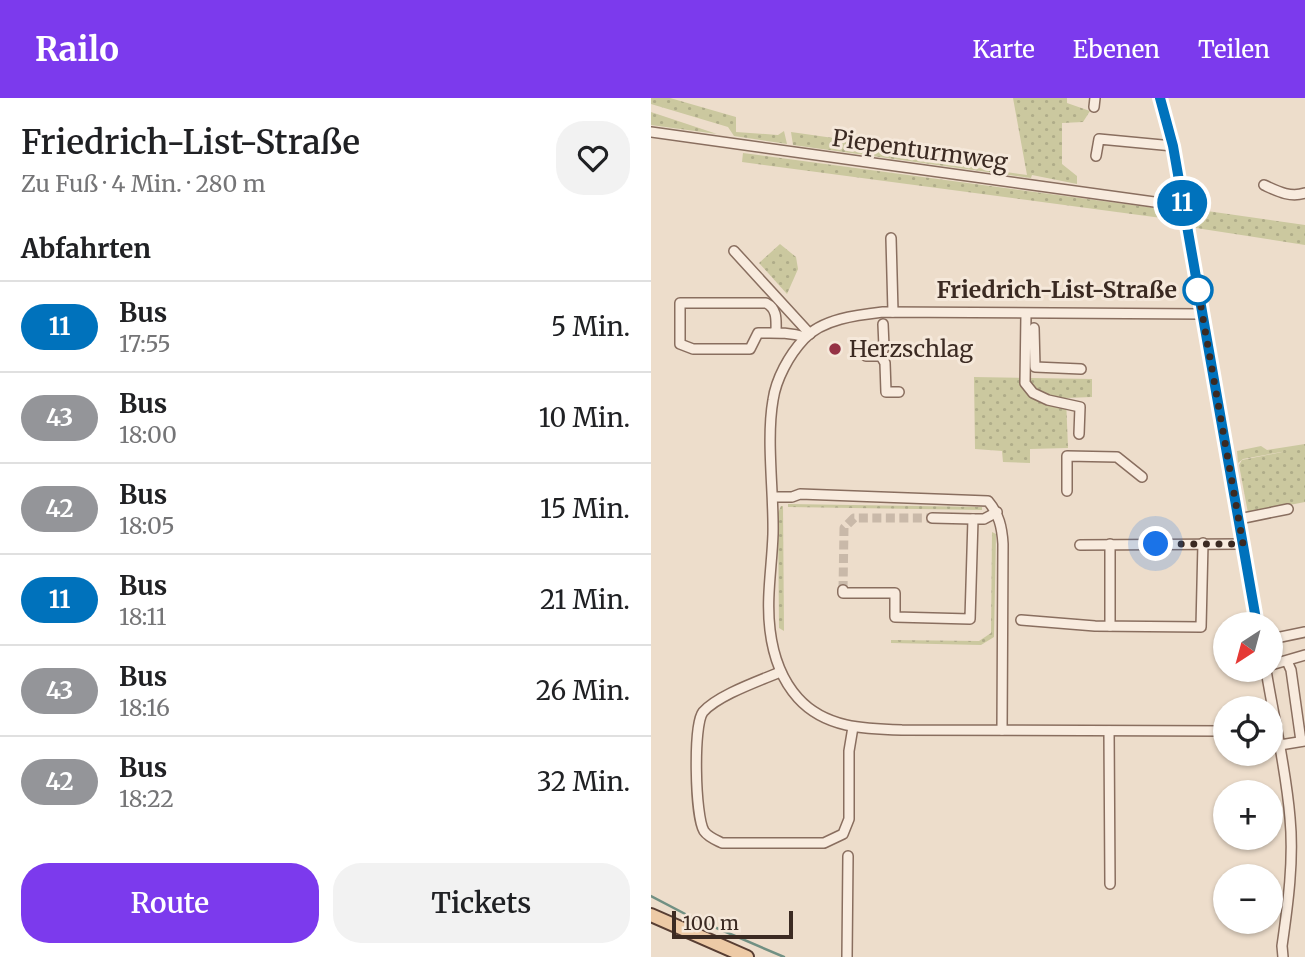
<!DOCTYPE html>
<html lang="de">
<meta charset="utf-8">
<style>
:root{--surface:#fff;--page:#f2f2f2;--text:#202124;--muted:#757577;--line:#e0e0e0;--accent:#7c3aed}
body{margin:0;font-family:Merriweather,serif;background:var(--page);color:var(--text);height:100vh;display:flex;flex-direction:column;font-size:26px;white-space:nowrap}
*{box-sizing:border-box;margin:0}
p{font-size:23px;color:var(--muted)}
.icon{flex:none;width:38px;height:38px;fill:none;stroke:currentColor;stroke-width:2;stroke-linecap:round;stroke-linejoin:round}
.map{position:relative;flex:1;overflow:hidden}
.drawer{display:flex;flex-direction:column;background:var(--surface);width:651px}
.drawer>*{flex:none}
.badge{padding:0 14px;border-radius:23px;font-size:24px;line-height:46px}
.needle{width:46px;rotate:216deg}
.buttons{position:absolute;left:562px;top:514px;display:grid;gap:14px}
.buttons a{display:grid;place-items:center;width:70px;height:70px;border-radius:50%;background:var(--surface);box-shadow:0 2px 5px #0004;font-size:35px}
.scale{position:absolute;left:21px;bottom:18px;width:121px;box-sizing:border-box;padding-left:7px;border:4px solid #3b2a22;border-top:0;font-size:19px;line-height:24px;white-space:nowrap;color:#3b2a22;-webkit-text-stroke:5px #f5e8da;paint-order:stroke}
.you{position:absolute;width:35px;height:35px;margin:-18px;border:5px solid #fff;border-radius:50%;background:#1a73e8;box-shadow:0 0 0 10px #1a73e833}
.map>.badge{position:absolute;translate:-50% -50%;box-shadow:0 0 0 4px #fff}
h2{padding:0 21px;font-size:26px;line-height:63px}
.round{display:grid;place-items:center;flex:none;width:74px;height:74px;border-radius:28px;background:var(--page)}
.overview{display:flex;align-items:center;justify-content:space-between;height:119px;padding:0 21px}
h1{font-size:33px;font-weight:600;line-height:52px}
.action{display:flex;gap:14px;margin-top:auto;padding:14px 21px}
.action a{flex:1;height:80px;border-radius:28px;background:var(--accent);color:#fff;font-size:28px;font-weight:600;line-height:80px;text-align:center}
.action a+a{background:var(--page);color:var(--text)}
ul{padding:0;list-style:none}
li{display:flex;align-items:center;gap:21px;height:91px;padding:0 21px;border-top:2px solid var(--line)}
li div{flex:1}
li b{display:block;font-size:26px}
li em{font-style:normal}
li .badge{min-width:77px;font-weight:700;text-align:center}
header{display:flex;align-items:center;gap:42px;box-sizing:border-box;height:98px;padding:0 35px;background:var(--accent);color:#fff}
header strong{font-size:33px}
nav{display:flex;gap:38px;margin-inline-start:auto;font-size:24px}
main{display:flex;flex:1;min-height:0}
.map>svg:first-child{display:block}
</style>
<header>
<strong>Railo</strong>
<nav><a>Karte</a><a>Ebenen</a><a>Teilen</a></nav>
</header>
<main>
<section class="drawer">
<div class="overview"><div><h1>Friedrich-List-Straße</h1><p>Zu Fuß · 4 Min. · 280 m</p></div><a class="round"><svg class="icon" aria-label="heart" viewBox="0 0 24 24"><path d="M12 20l-8-8c-3-5 5-10 8-4 3-6 11-1 8 4z"/></svg></a></div>
<h2>Abfahrten</h2>
<ul>
<li><span class="badge" style="background:#0072bc;color:#fff">11</span><div><b>Bus</b><p>17:55</p></div><em>5 Min.</em></li>
<li><span class="badge" style="background:#949599;color:#fff">43</span><div><b>Bus</b><p>18:00</p></div><em>10 Min.</em></li>
<li><span class="badge" style="background:#949599;color:#fff">42</span><div><b>Bus</b><p>18:05</p></div><em>15 Min.</em></li>
<li><span class="badge" style="background:#0072bc;color:#fff">11</span><div><b>Bus</b><p>18:11</p></div><em>21 Min.</em></li>
<li><span class="badge" style="background:#949599;color:#fff">43</span><div><b>Bus</b><p>18:16</p></div><em>26 Min.</em></li>
<li><span class="badge" style="background:#949599;color:#fff">42</span><div><b>Bus</b><p>18:22</p></div><em>32 Min.</em></li>
</ul>
<div class="action"><a>Route</a><a>Tickets</a></div>
</section>
<div class="map">
<svg width="654" height="859" viewBox="0 0 654 859">
<defs>
<pattern id="grass-dots" width="8" height="8" patternUnits="userSpaceOnUse" patternTransform="scale(1.75)"><rect width="8" height="8" fill="#cbc89f"/><path d="M2 2h.1M6 6h.1" fill="none" stroke="#afac89" stroke-width="1.8" stroke-linecap="round"/></pattern>
</defs>
<rect width="100%" height="100%" fill="#edddcb"/>
<g fill="url(#grass-dots)">
<polygon points="0,0 19,0 85,19 85,34 127,37 133,33 136,46 83,38 77,29 0,6"/>
<polygon points="362,0 416,0 416,5 439,13 432,24 411,25 411,66 426,78 426,86 381,77 380,80 142,47 140,34 253,50 252,59 376,77"/>
<polygon points="0,14 66,36 0,27"/>
<polygon points="92,55 519,112 518,121 91,64"/>
<polygon points="542,111 654,127 654,147 545,130"/>
<polygon points="129,146 145,159 147,171 136,196 108,165"/>
<polygon points="323,279 441,281 441,299 415,300 417,350 379,351 379,365 352,364 351,353 324,351"/>
<polygon points="654,346 654,404 597,415 588,367 591,362 636,353 592,361 587,365 586,353 610,348 616,352"/>
<polygon points="137,406 331,409 331,412 137,409"/>
<polygon points="130,408 132,408 133,533 128,530 127,415"/>
<polygon points="341,434 345,436 343,539 330,547 240,545 240,542 328,543 340,535"/>
</g>
<g fill="none" stroke-linecap="round" stroke-linejoin="round">
<polyline stroke="#719083" stroke-width="2.5" points="0,798 40,819 133,859"/>
<polyline stroke="#c9b9a9" stroke-width="9" stroke-dasharray="9 4.5" stroke-linecap="butt" points="192,492 193,430 203,420 281,420"/>
<defs>
<g id="minor">
<polyline points="509,0 522,48 606,527"/>
<polyline points="443,9 444,0"/>
<polyline points="0,34 532,108"/>
<polyline points="445,58 448,41 522,48"/>
<path d="M 613,87 C 626,93 639,100 654,95"/>
<polyline points="240,140 242,214"/>
<polyline points="83,153 159,236"/>
<polyline points="375,216 374,285 382,295 397,302 429,309 428,336"/>
<path d="M 551,216 L 232,214 C 206,217 171,221 153,241 C 138,257 125,281 122,302 C 115,342 123,395 122,436 C 121,468 115,500 119,532 C 122,557 130,581 147,600 C 174,630 213,631 251,632 L 574,633"/>
<polyline points="383,230 384,269 430,271"/>
<path d="M 125,235 C 125,223 127,211 115,205 L 29,205 L 29,246 L 42,251 L 99,251 L 107,235 C 123,235 138,234 154,239"/>
<polyline points="215,258 230,258 233,249 232,226"/>
<polyline points="230,258 234,265 235,294 248,294"/>
<polyline points="416,393 416,358 466,359 491,379"/>
<path d="M 122,399 L 141,399 L 149,396 L 337,403 C 348,416 351,429 352,446 L 351,632"/>
<polyline points="281,420 322,421"/>
<polyline points="588,421 637,411"/>
<polyline points="459,446 459,528"/>
<polyline points="429,447 592,446"/>
<polyline points="192,492 192,495 244,495 244,519 319,521 322,421 333,421 346,414"/>
<polyline points="370,522 444,528 550,529 552,445"/>
<polyline points="620,541 654,534"/>
<polyline points="636,563 640,572 650,643"/>
<polyline points="620,567 654,557"/>
<path d="M 615,572 C 623,621 635,670 639,720 C 643,762 637,806 631,848 L 632,859"/>
<path d="M 129,574 C 108,583 67,597 52,614 C 42,627 44,718 53,733 C 57,739 65,742 71,745 L 173,745 L 192,736 L 198,721 L 198,653 L 202,629"/>
<polyline points="458,633 459,786"/>
<polyline points="629,647 654,643"/>
<polyline points="196,859 197,758"/>
</g>
<polyline id="major" points="0,817 96,859"/>
</defs>
<use href="#minor" stroke="#896e5f" stroke-width="12"/>
<use href="#major" stroke="#583e33" stroke-width="16"/>
<use href="#minor" stroke="#f8ebde" stroke-width="9"/>
<use href="#major" stroke="#edcaa6" stroke-width="12"/>
</g>
<g fill="none" stroke-linecap="round" stroke-linejoin="round">
<defs>
<polyline id="line" points="509,0 522,48 606,527"/>
</defs>
<use href="#line" stroke="#fff" stroke-width="16"/>
<use href="#line" stroke="#0072bc" stroke-width="10"/>
<polyline stroke="#3b2a22" stroke-width="7" stroke-dasharray="0 12.6" points="505,446 592,446 547,192"/>
</g>
<circle fill="#fff" stroke="#0072bc" stroke-width="3.5" cx="547" cy="192" r="14"/>
<circle fill="#953245" stroke="#f5e8da" stroke-width="2.5" cx="184" cy="251" r="7"/>
<g text-anchor="middle" stroke-width="6" stroke-linejoin="round" paint-order="stroke">
<g font-size="23" fill="#3b2a22" stroke="#f5e8da">
<text transform="translate(269 52) rotate(8)" y="8">Piepenturmweg</text>
</g>
<g font-size="23" font-weight="bold" fill="#3b2a22" stroke="#f5e8da" text-anchor="end">
<text x="526" y="200">Friedrich-List-Straße</text>
</g>
<g font-size="23" fill="#3b2a22" stroke="#f5e8da" text-anchor="start">
<text x="198" y="259">Herzschlag</text>
</g>
</g>
</svg>
<div class="buttons">
<a><svg class="needle" viewBox="-14 -14 28 28"><path d="M0-13l5 13h-10z" fill="#e53935"/><path d="M0 13l5-13h-10z" fill="#757577"/></svg></a>
<a><svg class="icon" aria-label="locate" viewBox="0 0 24 24"><circle cx="12" cy="12" r="6"/><path d="M12 2v4M12 18v4M2 12h4M18 12h4"/></svg></a>
<a>+</a>
<a>−</a>
</div>
<div class="scale">100 m</div>
<div class="you" style="left:505px;top:446px"></div>
<b class="badge" style="left:531px;top:105px;background:#0072bc;color:#fff">11</b>
</div>
</main>
